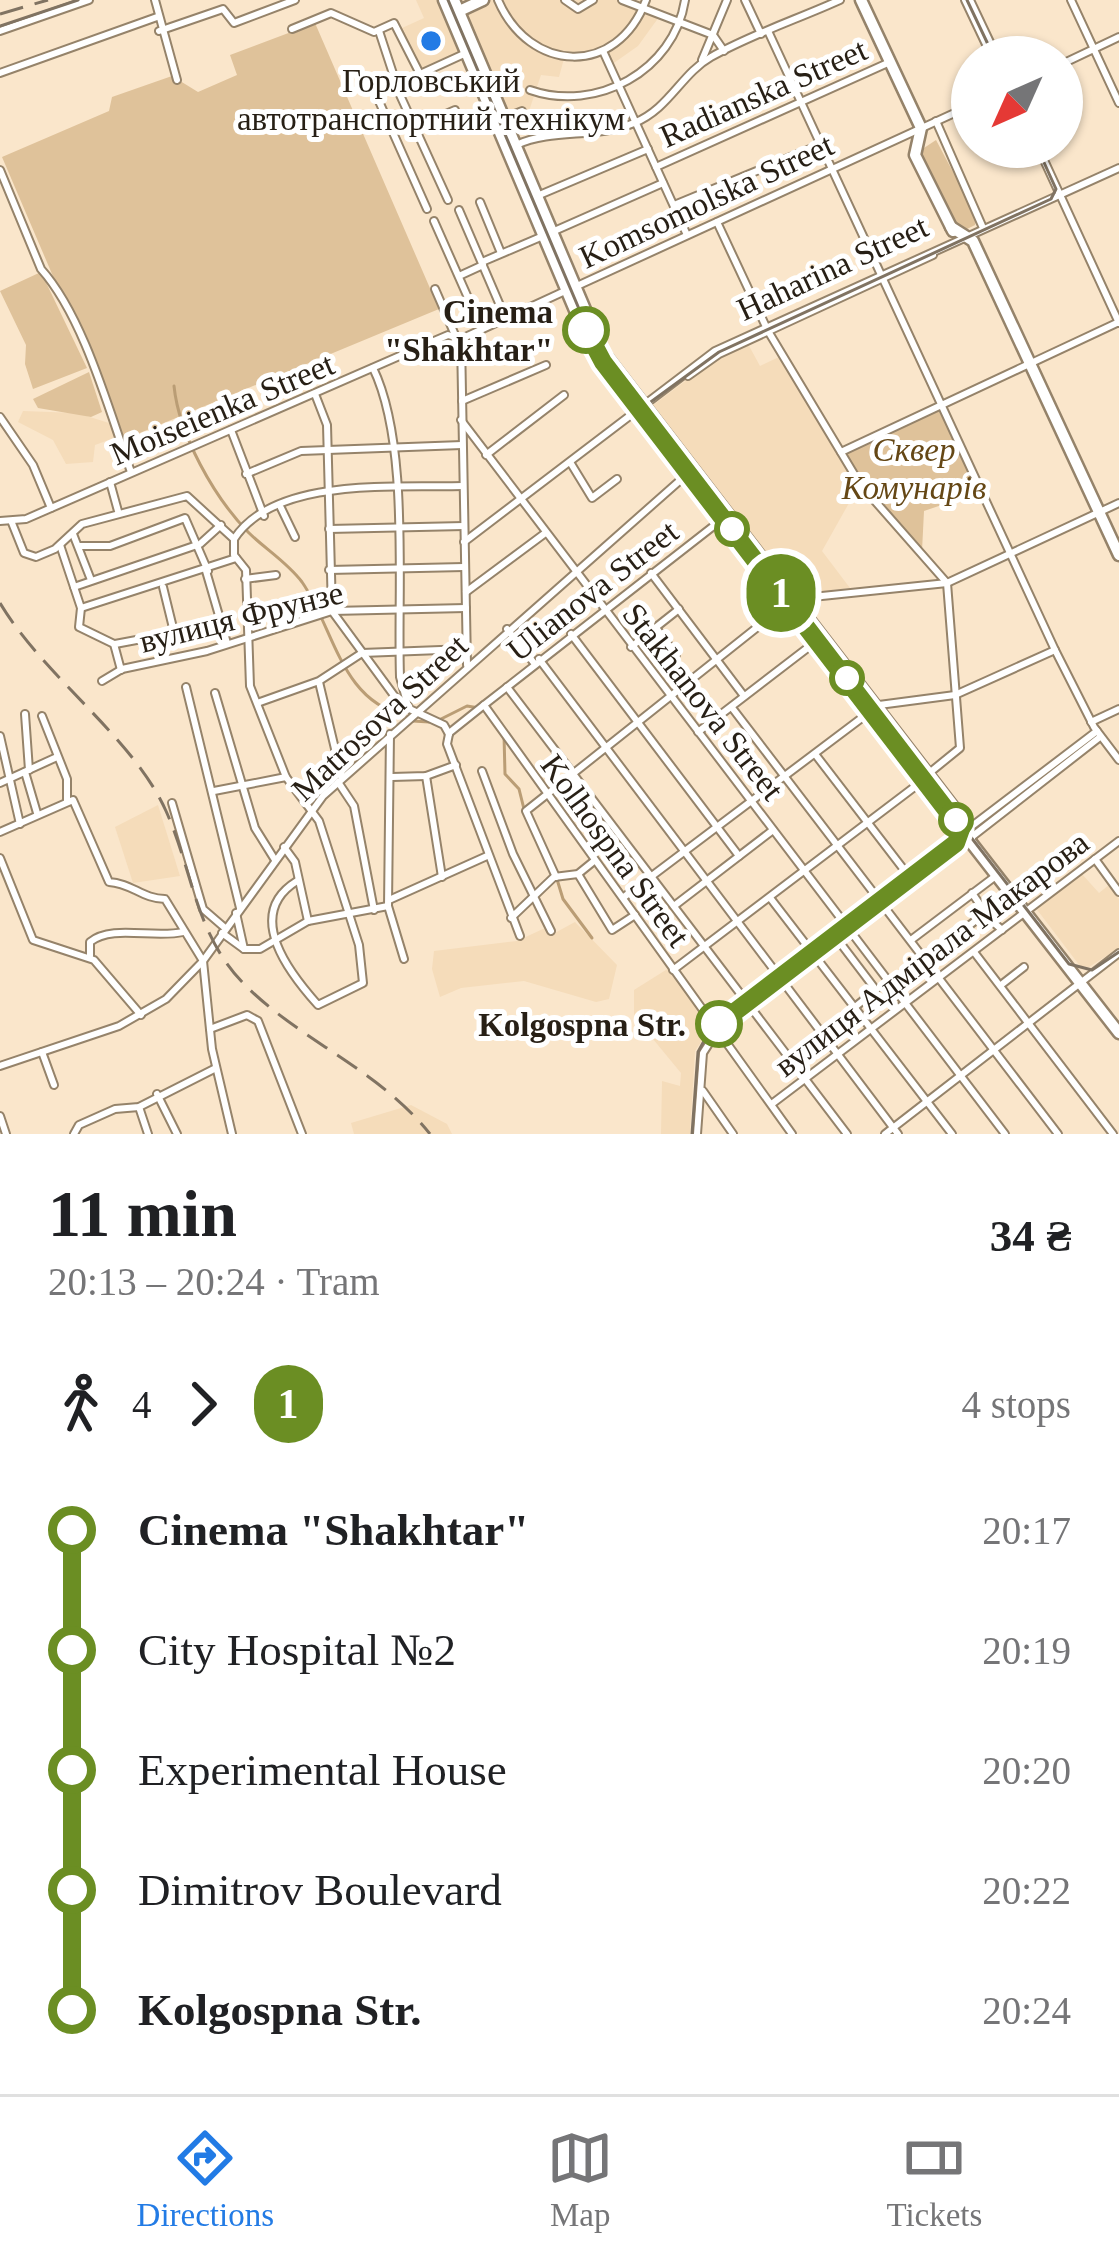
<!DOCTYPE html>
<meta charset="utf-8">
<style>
:root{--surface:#fff;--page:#f6f6f6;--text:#202124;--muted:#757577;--line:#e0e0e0;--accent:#227be5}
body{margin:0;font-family:"Times New Roman",serif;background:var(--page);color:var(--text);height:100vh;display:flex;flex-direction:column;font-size:45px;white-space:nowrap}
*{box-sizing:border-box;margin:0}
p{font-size:39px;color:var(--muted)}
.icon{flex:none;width:66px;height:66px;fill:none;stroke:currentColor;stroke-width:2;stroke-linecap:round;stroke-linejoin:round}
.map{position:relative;height:1134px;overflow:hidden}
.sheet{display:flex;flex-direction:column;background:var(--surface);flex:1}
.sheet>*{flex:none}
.badge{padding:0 24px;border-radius:39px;font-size:42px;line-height:78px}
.needle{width:78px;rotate:225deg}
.controls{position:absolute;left:951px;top:36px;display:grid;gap:24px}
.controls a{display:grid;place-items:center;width:132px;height:132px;border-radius:50%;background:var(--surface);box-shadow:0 3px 9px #0004;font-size:60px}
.map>.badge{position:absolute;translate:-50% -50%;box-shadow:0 0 0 6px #fff}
.legs{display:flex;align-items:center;gap:18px;height:132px;padding:0 48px;font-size:39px}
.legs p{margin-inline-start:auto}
.summary{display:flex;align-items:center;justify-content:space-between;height:204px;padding:0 48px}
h1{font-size:66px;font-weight:600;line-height:90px}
ul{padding:0 48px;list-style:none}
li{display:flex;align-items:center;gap:42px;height:120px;font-size:45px}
li i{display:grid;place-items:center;width:18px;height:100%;margin:0 15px;background:currentColor}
li i::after{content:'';width:30px;height:30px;margin:-15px;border:9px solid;border-radius:50%;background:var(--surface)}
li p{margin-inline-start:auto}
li:first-child i{background:linear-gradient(#0000 50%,currentColor 0)}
li:last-child i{background:linear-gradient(currentColor 50%,#0000 0)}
.tabs{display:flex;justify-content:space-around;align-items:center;height:168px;border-top:3px solid var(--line);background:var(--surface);font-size:33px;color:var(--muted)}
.tabs a{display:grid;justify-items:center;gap:6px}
.tabs .active{color:var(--accent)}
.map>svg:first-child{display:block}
</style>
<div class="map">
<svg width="1119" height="1134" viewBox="0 0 1119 1134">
<rect width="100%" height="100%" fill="#fae6cb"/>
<g fill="#f5dcba">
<polygon points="416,0 437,0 460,55 421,71 402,28 424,18"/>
<polygon points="461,0 643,0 641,10 659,17 638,46 611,65 603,50 565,55 559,77 541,75 529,111 510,117"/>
<polygon points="748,344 760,366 779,357 858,487 822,551 850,588 798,594 652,406 720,355"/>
<polygon points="23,411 77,413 109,423 117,437 95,445 93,462 66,464 53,440 18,422"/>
<polygon points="158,805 180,876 133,883 115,827"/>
<polygon points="1081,873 1099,893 1109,885 1119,899 1119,948 1089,967 1080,966 1035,907"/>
<polygon points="575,922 617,965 609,999 596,1002 524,981 461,988 440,997 432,969 434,951 517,941 545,928 551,935"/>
<polygon points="669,968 711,1027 695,1051 690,1134 661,1134 662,1081 680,1086 681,1073 634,1016 634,990"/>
<polygon points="411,1105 447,1124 452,1134 354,1134 351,1123"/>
</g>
<g fill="#dfc29a">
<polygon points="315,23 439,309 123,440 2,157 109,111 112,97 172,76 198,92 237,75 230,55"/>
<polygon points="936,140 977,217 975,225 963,231 953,227 918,152"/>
<polygon points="41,272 87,368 33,389 25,364 26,345 0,291"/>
<polygon points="89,372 102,412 91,417 38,408 33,399"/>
<polygon points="941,407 980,492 924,511 922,551 862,482 845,453"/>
</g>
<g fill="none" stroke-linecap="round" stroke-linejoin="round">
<g stroke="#ba9d75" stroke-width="3">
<path d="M 174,386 C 179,435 214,497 248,532 C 265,549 287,562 302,582 C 334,628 341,702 405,715"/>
<polyline points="439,720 467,706 479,708"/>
<polyline points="413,721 429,722"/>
<polyline points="504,735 505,774 519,789 524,809"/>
<polyline points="556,876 563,899 592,938"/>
</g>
<defs>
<g id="minor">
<polyline points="155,0 177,80"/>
<path d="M 498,0 C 529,73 617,78 646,0"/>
<polyline points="565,0 578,9 593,0"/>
<polyline points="622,0 713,35 724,51"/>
<polyline points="745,0 761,34"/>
<polyline points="965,0 992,57"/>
<polyline points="970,0 997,57"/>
<polyline points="1071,0 1119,103"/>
<polyline points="292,29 331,13 374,32 394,23 420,74"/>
<polyline points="0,31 89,0"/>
<polyline points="159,31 223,9 234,23 295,0"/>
<polyline points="379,31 400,95 448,200"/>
<polyline points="768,31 1055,650 1094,727 1119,760"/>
<polyline points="603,51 687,235"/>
<polyline points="702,60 727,0"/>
<polyline points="1062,64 1119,37"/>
<polyline points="0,73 157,17"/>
<polyline points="396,85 464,54"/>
<path d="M 530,90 C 596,113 674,71 685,0"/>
<polyline points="378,99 427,209"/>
<polyline points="505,118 522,111"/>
<polyline points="936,121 983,228"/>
<polyline points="416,127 455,110"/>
<path d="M 516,145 C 554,128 595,139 634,123 C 669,109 681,74 711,57 C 752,34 798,19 840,0"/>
<polyline points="1038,147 1119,323"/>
<polyline points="656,167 890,62"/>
<path d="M 0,170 L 41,269 C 84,317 109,411 131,472"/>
<polyline points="537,196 648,149"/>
<polyline points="480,202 501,253"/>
<polyline points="674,205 822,144"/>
<polyline points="459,210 505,317"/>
<polyline points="434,221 469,300"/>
<polyline points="717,222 768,331 860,484 947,583 960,748 928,774"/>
<polyline points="552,232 663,183"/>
<polyline points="482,262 543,236"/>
<polyline points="459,276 483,265"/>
<polyline points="577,286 972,105"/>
<polyline points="435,289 455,335"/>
<polyline points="461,339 467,665"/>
<path d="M 373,368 C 410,444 397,590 400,677 L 408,706"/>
<polyline points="688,376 719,354 933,255"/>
<polyline points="315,394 327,425 332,611 401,705 444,725 449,734"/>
<polyline points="462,401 546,365"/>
<polyline points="0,417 33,465 51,508"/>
<polyline points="461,420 1005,1134"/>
<polyline points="231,430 264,516"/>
<polyline points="841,452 1119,322"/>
<polyline points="486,455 564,395"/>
<polyline points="570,462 592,498 617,479"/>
<polyline points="246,474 301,451 462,445"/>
<polyline points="110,482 118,511"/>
<polyline points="281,508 295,537"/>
<polyline points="0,521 26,519 427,344 448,335 461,339 565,291"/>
<polyline points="720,521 484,705 792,1134"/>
<polyline points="12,523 24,553 36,557 55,549 82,524 187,496 234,539"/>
<polyline points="329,529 464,526"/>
<polyline points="73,534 91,580"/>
<polyline points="464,542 715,351 1119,168"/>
<polyline points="60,545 81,608 79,627 114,644"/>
<polyline points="80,546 110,546 185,518 208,571"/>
<polyline points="329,570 464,567"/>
<polyline points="206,571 227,643"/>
<polyline points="651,573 744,696"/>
<polyline points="245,579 276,575"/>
<polyline points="74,587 200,544 221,525"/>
<polyline points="163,587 175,636"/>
<polyline points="466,592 544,534"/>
<polyline points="793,599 947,583 1119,503"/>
<polyline points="81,608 236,558"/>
<polyline points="507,629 534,663"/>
<polyline points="657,629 676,655"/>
<polyline points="571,634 739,856"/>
<polyline points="114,644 121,670"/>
<polyline points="115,644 222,624"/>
<polyline points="631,647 679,609"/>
<polyline points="539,659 898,1134"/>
<polyline points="102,681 122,669 207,651 332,611 466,608"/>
<polyline points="319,682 342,778"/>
<polyline points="186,687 240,908"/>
<polyline points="507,687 847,1134"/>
<polyline points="215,693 255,828 275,860"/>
<polyline points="260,702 319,681 362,653 467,649"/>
<polyline points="733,709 1058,1134"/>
<polyline points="25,714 29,770"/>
<polyline points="42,716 67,779 67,802"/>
<polyline points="1091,722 1119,709"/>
<polyline points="698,732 814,643"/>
<polyline points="449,733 484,705"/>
<polyline points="390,734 388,906 404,959"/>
<polyline points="449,734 447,744 520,936"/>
<polyline points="0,736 20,824"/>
<polyline points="815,754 908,875"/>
<polyline points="482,771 513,854 551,931"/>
<polyline points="25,772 37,813"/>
<polyline points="426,776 442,877"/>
<polyline points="392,777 426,776 456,765"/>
<polyline points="338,782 354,806 374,910"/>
<polyline points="0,783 57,757"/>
<polyline points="214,791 286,777"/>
<polyline points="172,803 203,909 225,928"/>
<path d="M 0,832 L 73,800 L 109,882 C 131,883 143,899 165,899 L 203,961 L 212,1049 L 232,1134"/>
<polyline points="284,847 295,862 308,921"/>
<polyline points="0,858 33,940 94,960 141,1015"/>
<polyline points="1095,859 1119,892"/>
<polyline points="578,874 612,930 635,915"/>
<polyline points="556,877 526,811 784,606"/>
<path d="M 297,881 C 242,915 292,976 318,1005 L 363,983 L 359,945 L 319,821 L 286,777 L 250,686 L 246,570 L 234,555 L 234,539 C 275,476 397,488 463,486"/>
<polyline points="972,893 987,915"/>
<polyline points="624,897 879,705 955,695 1055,650"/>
<polyline points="771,899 952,1134"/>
<polyline points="389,900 487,856"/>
<polyline points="674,906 773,830"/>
<polyline points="236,913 244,949"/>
<polyline points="511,918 554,877 578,874 594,861"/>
<polyline points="222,933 244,949 260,949 308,921 388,906"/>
<polyline points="838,940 876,990 855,1007"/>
<polyline points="911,940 997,875"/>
<polyline points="974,952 1113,1134"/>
<path d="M 90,956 L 90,942 C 112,924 154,939 183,932"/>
<polyline points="926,959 984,914 1002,930"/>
<polyline points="673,970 921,782"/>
<polyline points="1001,985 1024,967"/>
<polyline points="713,1023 1097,731"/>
<polyline points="210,1029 247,1015 258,1021 302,1134"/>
<polyline points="42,1052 54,1085"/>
<polyline points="0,1066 119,1026 166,999 203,961 323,796 685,476"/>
<polyline points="703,1091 733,1134"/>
<polyline points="157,1094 177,1134"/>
<polyline points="773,1103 1119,841"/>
<polyline points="139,1107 148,1134"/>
<polyline points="0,1116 6,1134"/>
<polyline points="74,1134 79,1125 115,1109 139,1107 216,1068"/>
<polyline points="697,1134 703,1053 712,1039 1100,737"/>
<polyline points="885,1134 1119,953"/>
</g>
<g id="major">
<polyline points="444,0 596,360 1119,1033"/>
<polyline points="454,0 603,352 964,821 970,839"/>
<polyline points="861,0 921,128 915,155 953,231"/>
<polyline points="453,14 483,0"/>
<polyline points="951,227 973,241 1119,555"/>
</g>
</defs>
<use href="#minor" stroke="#95836a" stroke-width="10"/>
<use href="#major" stroke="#95836a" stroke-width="15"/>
<use href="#minor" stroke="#fff" stroke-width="6"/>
<use href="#major" stroke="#fff" stroke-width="10"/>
<g stroke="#807362" stroke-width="3">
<polyline points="448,0 599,356 1069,964 1092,970 1119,952"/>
<polyline points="967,0 994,57"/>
<polyline points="0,26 78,0"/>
<polyline points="634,402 648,404 719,352 1051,199 1056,189 1037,147"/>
<polyline points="692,1134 698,1052 710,1030 956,843 959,825"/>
</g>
<g stroke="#807362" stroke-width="3" stroke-dasharray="24 12" stroke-linecap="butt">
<polyline points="0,14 48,0"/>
<path d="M 0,603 C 45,678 133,737 166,811 C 193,871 195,935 245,985 C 302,1042 378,1069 430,1134"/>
</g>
</g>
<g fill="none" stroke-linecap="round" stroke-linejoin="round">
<defs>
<polyline id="line-1" points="586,330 603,362 961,829 956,843 719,1024"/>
</defs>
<use href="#line-1" stroke="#fff" stroke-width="27"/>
<use href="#line-1" stroke="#6b8e23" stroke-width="18"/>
</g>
<circle fill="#227be5" stroke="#fff" stroke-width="4.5" cx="431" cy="41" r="12"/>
<g fill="#fff" stroke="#6b8e23" stroke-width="6">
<circle cx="586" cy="330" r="21"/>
<circle cx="732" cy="529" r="15"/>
<circle cx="847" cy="678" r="15"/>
<circle cx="956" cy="820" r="15"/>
<circle cx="719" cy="1024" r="21"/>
</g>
<g text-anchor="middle" stroke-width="10" stroke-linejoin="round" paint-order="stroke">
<g font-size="33" fill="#271f15" stroke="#fff">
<text x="431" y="92">Горловський<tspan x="431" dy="38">автотранспортний технікум</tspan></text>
</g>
<g font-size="33" fill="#271f15" stroke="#fff">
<text transform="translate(763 92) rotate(-24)" y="12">Radianska Street</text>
<text transform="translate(706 200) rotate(-25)" y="12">Komsomolska Street</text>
<text transform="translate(832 267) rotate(-25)" y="12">Haharina Street</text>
<text transform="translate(222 408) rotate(-23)" y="12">Moiseienka Street</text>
<text transform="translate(592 590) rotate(-38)" y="12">Ulianova Street</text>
<text transform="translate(241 616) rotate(-14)" y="12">вулиця Фрунзе</text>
<text transform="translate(704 701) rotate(52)" y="12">Stakhanova Street</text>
<text transform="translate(379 717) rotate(-43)" y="12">Matrosova Street</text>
<text transform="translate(616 850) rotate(54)" y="12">Kolhospna Street</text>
<text transform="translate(931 953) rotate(-37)" y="12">вулиця Адмірала Макарова</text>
</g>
<g font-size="33" font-weight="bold" fill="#271f15" stroke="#fff" text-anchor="end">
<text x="553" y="323">Cinema<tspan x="553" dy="38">"Shakhtar"</tspan></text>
<text x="686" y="1036">Kolgospna Str.</text>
</g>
<g font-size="33" font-style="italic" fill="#654715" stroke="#fff">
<text x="914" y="461">Сквер<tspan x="914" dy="38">Комунарів</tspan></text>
</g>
</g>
</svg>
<div class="controls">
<a><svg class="needle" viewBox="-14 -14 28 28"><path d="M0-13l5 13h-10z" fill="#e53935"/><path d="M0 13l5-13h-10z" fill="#757577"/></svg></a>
</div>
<b class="badge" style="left:781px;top:593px;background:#6b8e23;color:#fff">1</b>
</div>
<section class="sheet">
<div class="summary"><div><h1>11 min</h1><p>20:13 – 20:24 · Tram</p></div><b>34 ₴</b></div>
<div class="legs"><svg class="icon" aria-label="walk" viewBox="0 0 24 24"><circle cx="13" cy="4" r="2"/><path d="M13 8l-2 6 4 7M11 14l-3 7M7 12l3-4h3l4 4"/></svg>4<svg class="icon" aria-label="forward" viewBox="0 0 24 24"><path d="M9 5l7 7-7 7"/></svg><b class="badge" style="background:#6b8e23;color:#fff">1</b><p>4 stops</p></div>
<ul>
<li><i style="color:#6b8e23"></i><b>Cinema &quot;Shakhtar&quot;</b><p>20:17</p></li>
<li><i style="color:#6b8e23"></i><span>City Hospital №2</span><p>20:19</p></li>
<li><i style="color:#6b8e23"></i><span>Experimental House</span><p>20:20</p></li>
<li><i style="color:#6b8e23"></i><span>Dimitrov Boulevard</span><p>20:22</p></li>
<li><i style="color:#6b8e23"></i><b>Kolgospna Str.</b><p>20:24</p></li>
</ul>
</section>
<nav class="tabs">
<a class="active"><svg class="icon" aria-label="directions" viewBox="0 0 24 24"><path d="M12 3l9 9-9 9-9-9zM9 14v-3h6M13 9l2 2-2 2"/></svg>Directions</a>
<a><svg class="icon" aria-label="map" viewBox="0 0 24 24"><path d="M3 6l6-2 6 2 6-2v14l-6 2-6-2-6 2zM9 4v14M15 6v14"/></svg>Map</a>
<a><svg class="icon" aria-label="tickets" viewBox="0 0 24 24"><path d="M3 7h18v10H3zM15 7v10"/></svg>Tickets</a>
</nav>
